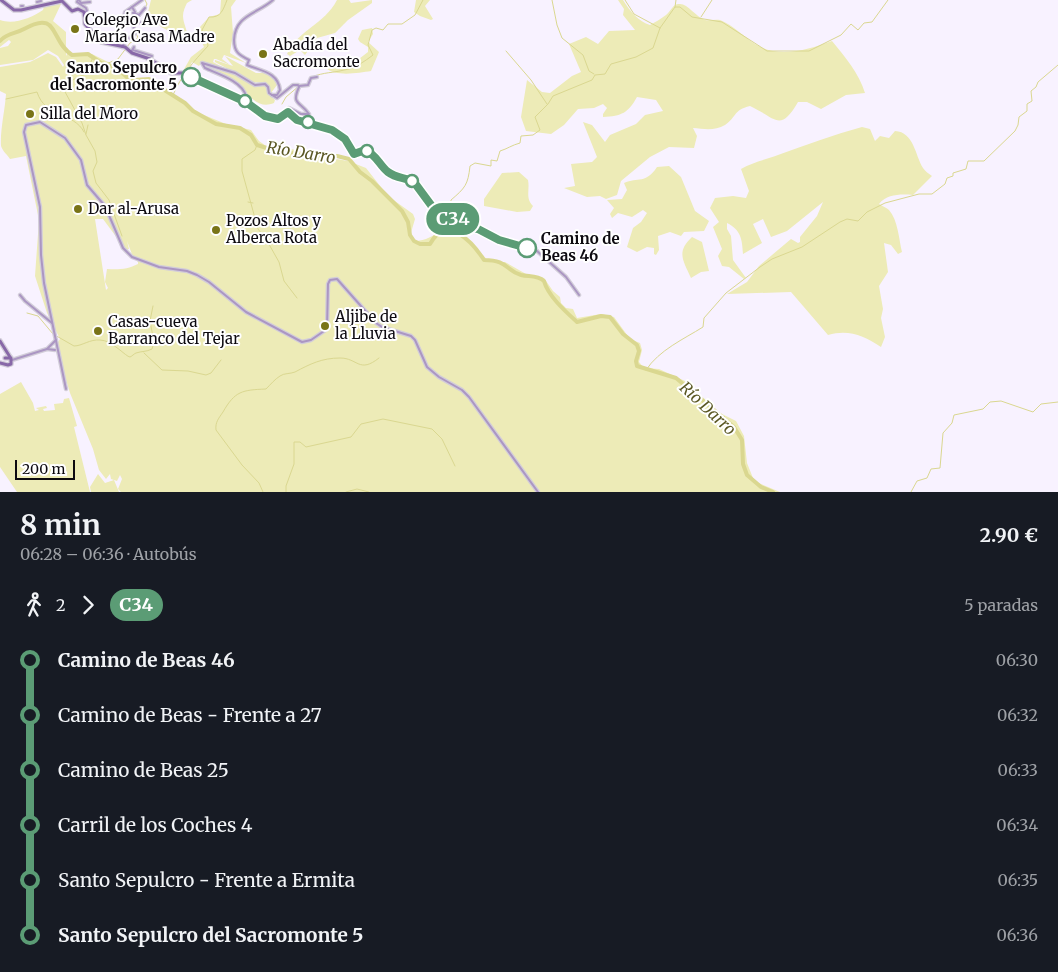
<!DOCTYPE html>
<html lang="es">
<meta charset="utf-8">
<style>
:root{--surface:#171b24;--page:#242831;--text:#f1f3f6;--muted:#9ea1a6}
body{margin:0;font-family:Merriweather,serif;background:var(--page);color:var(--text);height:100vh;display:flex;flex-direction:column;font-size:19px;white-space:nowrap}
*{box-sizing:border-box;margin:0}
p{font-size:16px;color:var(--muted)}
.icon{flex:none;width:28px;height:28px;fill:none;stroke:currentColor;stroke-width:2;stroke-linecap:round;stroke-linejoin:round}
.map{position:relative;height:492px;overflow:hidden}
.sheet{display:flex;flex-direction:column;background:var(--surface);flex:1}
.sheet>*{flex:none}
.badge{padding:0 10px;border-radius:16px;font-size:18px;line-height:32px}
.scale{position:absolute;left:15px;bottom:12px;width:60px;box-sizing:border-box;padding-left:5px;border:2px solid #0d0a10;border-top:0;font-size:14px;line-height:18px;white-space:nowrap;color:#0d0a10;-webkit-text-stroke:4px #fff;paint-order:stroke}
.map>.badge{position:absolute;translate:-50% -50%;box-shadow:0 0 0 2px #fff}
.legs{display:flex;align-items:center;gap:8px;height:55px;padding:0 20px;font-size:16px}
.legs p{margin-inline-start:auto}
.overview{display:flex;align-items:center;justify-content:space-between;height:85px;padding:0 20px}
h1{font-size:28px;font-weight:700;line-height:38px}
ul{padding:0 20px;list-style:none}
li{display:flex;align-items:center;gap:18px;height:55px;font-size:19px}
li i{display:grid;place-items:center;width:8px;height:100%;margin:0 6px;background:currentColor}
li i::after{content:'';width:12px;height:12px;margin:-6px;border:4px solid;border-radius:50%;background:var(--surface)}
li p{margin-inline-start:auto}
li:first-child i{background:linear-gradient(#0000 50%,currentColor 0)}
li:last-child i{background:linear-gradient(currentColor 50%,#0000 0)}
.map>svg:first-child{display:block}
</style>
<div class="map">
<svg width="1058" height="492" viewBox="0 0 1058 492">
<rect width="100%" height="100%" fill="#f8f2ff"/>
<g fill="#edebb7" fill-rule="evenodd">
<path d="M 151,0 L 192,0 L 187,3 C 185,7 183,11 183,16 C 183,24 189,32 187,40 L 161,27 L 148,12 Z"/>
<polygon points="221,0 236,0 231,7 233,33 230,53 246,63 224,55 222,59 230,65 216,59 214,59 213,62 228,70 210,66 203,61 199,66 192,62 187,72 183,71 191,57 204,47 199,36 200,27 209,17 220,14"/>
<path d="M 337,0 L 349,0 L 351,3 L 372,0 L 372,3 L 348,20 L 335,33 L 317,38 L 305,55 L 300,50 L 290,56 L 287,54 C 299,29 324,25 337,0 Z"/>
<polygon points="416,0 430,0 425,6 433,19 431,20 420,16 414,12"/>
<path d="M 618,0 L 623,0 C 629,10 639,22 650,25 C 655,22 661,19 666,15 C 671,11 673,3 680,4 C 688,4 696,17 705,20 C 710,21 715,19 720,20 C 733,25 743,36 755,44 C 779,59 807,50 832,41 C 845,57 859,73 865,93 L 846,95 L 821,109 L 807,102 L 798,102 C 780,133 776,118 750,106 C 733,110 737,117 725,125 C 715,131 704,129 693,128 L 697,136 L 694,148 L 669,147 L 650,157 L 621,181 L 617,195 L 606,199 L 600,196 L 587,197 L 564,188 L 575,186 L 571,164 L 592,162 L 597,157 L 583,122 L 592,125 L 605,142 L 610,135 L 636,124 L 645,115 L 663,111 L 656,100 L 637,97 C 628,113 622,116 603,117 L 603,114 L 607,108 L 603,104 L 594,108 L 578,109 L 564,125 L 551,134 L 526,131 L 521,117 L 527,80 L 542,92 L 550,93 L 572,76 L 581,72 L 569,44 L 586,37 L 598,44 L 609,31 L 635,30 L 623,15 L 624,9 Z"/>
<path d="M 60,2 L 62,2 L 53,21 L 66,32 L 66,56 L 68,52 L 75,54 L 92,54 L 114,65 L 135,80 L 149,79 L 157,82 L 199,113 L 226,124 L 251,130 L 259,141 L 266,146 L 288,148 L 313,155 L 348,161 L 366,168 L 388,196 L 413,214 L 415,219 L 410,236 L 414,241 C 427,241 432,235 443,231 C 467,223 475,253 491,262 L 505,262 L 526,274 L 544,278 L 553,291 L 560,297 L 561,303 L 566,308 L 573,309 L 577,318 L 601,314 L 614,317 L 630,339 L 640,343 L 642,350 L 639,362 L 644,368 L 659,369 L 685,381 L 720,413 L 736,421 L 744,436 L 747,463 L 753,478 L 756,482 L 780,492 L 121,492 L 118,489 L 122,479 L 120,475 L 117,481 L 111,479 L 110,474 L 106,479 L 99,470 L 93,449 L 70,393 L 62,366 L 58,342 L 60,339 L 47,313 L 35,276 L 39,220 L 26,156 L 10,159 C 7,154 3,152 1,146 C 0,130 5,110 6,94 L 0,91 L 0,67 L 30,62 L 48,53 L 56,57 L 63,67 L 64,65 L 58,56 L 48,50 L 33,60 L 0,65 L 0,48 L 8,46 L 11,42 L 9,40 L 0,47 L 0,20 C 14,25 31,18 43,10 L 44,6 L 55,5 ZM 95,219 L 103,219 L 126,250 L 129,249 L 127,241 L 133,257 L 138,262 L 138,264 C 128,269 119,270 107,269 L 105,282 L 108,288 L 106,290 Z"/>
<path d="M 372,28 L 373,34 L 368,42 L 379,52 L 371,71 C 358,73 336,77 326,68 L 336,63 L 355,62 L 368,52 L 368,47 L 360,42 L 358,39 L 362,30 Z"/>
<polygon points="225,56 256,73 268,73 274,77 277,85 271,93 266,83 252,82 215,62 215,60 233,66"/>
<path d="M 205,64 L 209,68 L 234,74 L 254,86 L 265,85 L 269,95 L 275,100 L 274,103 C 255,111 246,89 232,80 C 225,75 215,72 206,68 L 203,65 Z"/>
<path d="M 862,127 L 870,129 L 875,141 L 880,136 L 889,138 L 895,131 C 914,132 915,155 923,168 C 925,171 929,174 932,176 L 913,195 C 901,194 887,194 879,204 C 882,206 887,208 889,210 C 898,220 899,240 902,252 L 898,254 L 891,245 L 884,243 L 888,272 L 879,286 L 883,309 L 881,318 L 885,337 L 881,347 C 864,336 849,329 828,335 L 791,292 L 727,294 L 747,282 L 759,266 L 791,239 L 798,243 L 800,242 L 800,237 L 817,216 L 823,202 L 787,231 L 771,237 L 763,219 L 753,224 L 762,243 L 743,254 C 742,239 741,230 727,223 L 727,229 L 731,236 L 733,260 L 746,278 L 744,279 L 729,267 L 722,266 L 718,256 L 722,249 L 713,227 L 719,222 L 710,208 L 715,198 L 733,196 L 746,198 L 749,191 L 741,169 C 753,162 765,160 778,155 C 806,145 833,135 862,127 Z"/>
<path d="M 669,166 L 681,177 L 695,211 L 709,221 L 704,231 L 684,232 L 681,236 L 670,232 L 658,236 L 659,250 L 656,255 L 654,254 L 654,248 L 647,247 L 637,252 L 627,247 L 633,228 L 641,222 L 647,213 L 643,210 L 632,217 L 618,213 L 612,218 L 610,214 L 614,208 L 607,200 L 622,199 L 627,190 L 624,183 C 638,177 646,184 657,167 Z"/>
<path d="M 519,172 L 528,180 C 530,190 525,198 533,206 L 530,211 L 517,212 L 484,206 L 484,199 L 502,173 Z"/>
<path d="M 692,237 L 702,242 L 709,271 L 701,272 L 691,278 C 683,260 676,252 692,237 Z"/>
<polygon points="21,382 33,403 35,411 39,410 36,408 46,406 47,408 43,409 44,411 55,410 54,404 63,403 64,399 69,398 77,426 74,427 90,492 17,492 0,467 0,394"/>
<polygon points="98,474 105,483 114,480 119,492 91,492 90,487"/>
</g>
<g fill="none" stroke-linecap="round" stroke-linejoin="round">
<g stroke="#dad790" stroke-width="1">
<polyline points="552,0 557,25 562,38 583,55 589,71 594,74"/>
<polyline points="625,0 634,14 660,28"/>
<polyline points="675,7 676,0"/>
<polyline points="143,12 147,4 145,0"/>
<polyline points="701,17 712,0"/>
<polyline points="506,51 531,80 547,104"/>
<path d="M 93,57 L 86,74 C 76,78 69,80 64,90 L 82,123 L 86,135 L 95,151 L 97,162 L 93,171 L 96,183 L 109,200 L 122,236"/>
<polyline points="106,64 118,59 130,43 138,38 134,28"/>
<path d="M 312,77 C 324,72 333,73 344,70 C 354,69 365,61 373,55 L 368,45 L 372,30 L 376,28 L 383,30 L 388,24 L 402,24 L 415,15 L 423,0"/>
<path d="M 173,95 C 181,76 193,62 208,46 L 207,37 L 203,34 L 202,30 L 209,17 C 221,18 223,10 227,0"/>
<path d="M 6,99 L 37,92 C 45,118 74,112 84,132"/>
<polyline points="282,104 286,97 299,86"/>
<polyline points="86,134 88,125"/>
<polyline points="257,145 255,150 242,159 242,171 258,229 266,239 279,262 284,281 297,298"/>
<polyline points="248,202 253,203"/>
<path d="M 451,230 L 454,225 L 450,216 L 451,200 C 465,188 468,185 470,166 L 475,163 L 491,166 L 491,160 L 497,161 L 500,151 C 507,149 512,145 520,143 L 521,136 L 533,135 L 540,130 L 535,117 L 548,104 L 553,96 L 592,80 L 595,75 L 605,74 L 611,64 L 636,57 L 653,48 L 660,28 L 675,7 L 680,7 L 692,17 L 722,22 L 767,51 L 809,51 L 841,35 L 851,24 L 858,30 L 864,23 L 872,22 L 888,0"/>
<path d="M 27,313 L 38,316 L 53,334 L 74,346 C 82,346 90,339 100,340 C 112,340 126,357 130,357 C 131,357 135,353 136,353 C 142,351 146,352 152,349 L 154,342 L 150,321 L 153,306"/>
<polyline points="144,353 162,370 188,371 206,375 211,373 221,360"/>
<path d="M 646,370 C 659,350 684,339 703,327 L 704,318 L 726,293 L 760,267 L 772,259 L 802,247 L 840,222 L 847,219 L 858,221 L 867,212 L 885,203 L 919,194 L 932,194 L 945,184 L 947,178 L 953,176 L 953,173 L 966,169 L 968,161 L 984,161 L 1015,131 L 1018,125 L 1019,117 L 1027,111 L 1027,104 L 1032,101 L 1031,91 L 1036,87 L 1038,82 L 1058,65"/>
<path d="M 263,492 L 259,483 L 242,465 L 216,430 C 215,422 219,418 223,412 C 235,391 242,390 266,389 C 270,385 275,379 280,376 C 284,373 290,374 295,372 C 310,364 322,358 340,358 C 358,358 359,374 379,358"/>
<polyline points="286,492 286,486 294,464 294,442 300,442 306,447 351,437 361,424 383,419 432,429 442,439 455,466"/>
<polyline points="346,492 357,489 369,492"/>
<polyline points="911,492 917,481 927,478 931,469 940,468 943,433 952,423 954,415 983,409 990,402 1001,401 1033,412 1041,404 1058,402"/>
</g>
<path stroke="#dad790" stroke-width="4" d="M 0,41 C 7,33 15,34 24,29 C 59,9 50,41 72,55 L 88,54 L 101,63 L 117,68 L 129,79 L 134,80 L 149,79 L 158,83 L 166,91 L 185,103 L 193,111 L 216,124 L 240,128 L 251,135 L 257,145 L 270,149 L 284,149 L 296,155 L 306,156 L 337,156 L 349,159 L 360,172 L 372,181 L 402,211 L 408,222 L 410,235 L 414,241 L 420,244 L 430,244 C 447,213 473,243 484,260 C 508,260 505,270 521,275 C 529,277 537,275 544,281 C 548,296 566,312 577,322 L 601,316 L 610,317 L 623,334 L 637,345 L 639,351 L 636,361 L 637,366 L 676,378 L 734,427 L 742,440 L 743,464 L 747,475 L 761,487 L 773,492"/>
<defs>
<g id="street">
<polyline points="78,0 77,2 86,8 87,11 84,12"/>
<polyline points="79,0 81,3 90,2"/>
<polyline points="37,2 41,1"/>
<polyline points="21,6 23,6"/>
<polyline points="132,7 135,12 133,13 139,15"/>
<polyline points="132,19 143,24"/>
<polyline points="123,22 125,12 142,0"/>
<polyline points="122,47 126,40 135,34 132,18 139,15 145,8"/>
<polyline points="131,52 134,47 133,50 152,56"/>
<polyline points="299,86 308,85 311,78 317,77"/>
<path d="M 272,95 L 277,98 L 293,85 L 298,85 L 299,87 C 291,105 300,101 309,114 L 301,114 L 289,108 L 288,112 L 297,120 L 332,130 L 345,139 L 355,154 L 365,150 C 377,155 379,165 388,172 C 396,179 405,177 414,182 L 431,205 L 441,224 L 457,219 L 464,226 L 481,230 L 499,240 L 537,251 L 566,277 L 579,295"/>
<path d="M 272,95 L 277,95 L 280,90 C 278,72 261,71 247,65 L 249,60 C 239,55 234,52 234,40 C 235,15 257,14 273,0"/>
<path d="M 244,101 L 246,96 C 242,81 218,74 205,68 L 202,63 L 235,73 L 255,85 L 265,84 L 268,87 L 269,93 L 272,95"/>
<polyline points="20,295 25,301 52,323"/>
<polyline points="47,349 55,350"/>
<polyline points="12,360 47,349 56,340"/>
<polyline points="66,389 44,283 41,255 40,207 24,132 26,125 40,122 65,138 81,160 87,185 105,206 123,248 132,257 159,267 187,271 197,275 209,282 246,312 302,342 311,340 327,329 328,284 330,280 337,279 376,323 382,327 411,336 415,340 427,367 439,377 462,390 469,397 538,492"/>
</g>
<g id="secondary">
<polyline points="1,0 14,10 21,10 62,1 72,11 78,9 84,12 85,24 101,42 125,47 132,53 150,59 171,73 187,73 194,79 246,102 265,116 279,119 288,112"/>
<polyline points="0,341 10,357"/>
<polyline points="0,363 8,365 11,364 11,358 5,358"/>
</g>
</defs>
<use href="#street" stroke="#d2cdd9" stroke-width="4.5"/>
<use href="#secondary" stroke="#d2cdd9" stroke-width="5.5"/>
<use href="#street" stroke="#ab96c3" stroke-width="2"/>
<use href="#secondary" stroke="#8868a8" stroke-width="3"/>
</g>
<g fill="none" stroke-linecap="round" stroke-linejoin="round">
<defs>
<path id="line-1" d="M 191,77 L 246,102 L 265,116 L 278,119 L 288,112 L 297,120 L 332,130 L 345,139 L 354,154 L 365,150 C 377,155 379,165 388,172 C 397,179 405,177 414,182 L 431,205 L 440,224 L 455,219 L 466,226 L 478,229 L 499,240 L 527,248"/>
</defs>
<use href="#line-1" stroke="#fff" stroke-width="11"/>
<use href="#line-1" stroke="#5b9c75" stroke-width="8"/>
</g>
<g fill="#797417" stroke="#fff" stroke-width="2">
<circle cx="75" cy="29" r="5"/>
<circle cx="263" cy="54" r="5"/>
<circle cx="30" cy="114" r="5"/>
<circle cx="78" cy="209" r="5"/>
<circle cx="216" cy="230" r="5"/>
<circle cx="325" cy="326" r="5"/>
<circle cx="98" cy="331" r="5"/>
</g>
<g fill="#fff" stroke="#5b9c75" stroke-width="2.5">
<circle cx="191" cy="77" r="9"/>
<circle cx="245" cy="101" r="6"/>
<circle cx="308" cy="122" r="6"/>
<circle cx="367" cy="151" r="6"/>
<circle cx="412" cy="181" r="6"/>
<circle cx="527" cy="248" r="9"/>
</g>
<g text-anchor="middle" stroke-width="4" stroke-linejoin="round" paint-order="stroke">
<g font-size="15" fill="#0d0a10" stroke="#fff" text-anchor="start">
<text x="85" y="25">Colegio Ave<tspan x="85" dy="17">María Casa Madre</tspan></text>
<text x="273" y="50">Abadía del<tspan x="273" dy="17">Sacromonte</tspan></text>
<text x="40" y="119">Silla del Moro</text>
<text x="88" y="214">Dar al-Arusa</text>
<text x="226" y="226">Pozos Altos y<tspan x="226" dy="17">Alberca Rota</tspan></text>
<text x="335" y="322">Aljibe de<tspan x="335" dy="17">la Lluvia</tspan></text>
<text x="108" y="327">Casas-cueva<tspan x="108" dy="17">Barranco del Tejar</tspan></text>
</g>
<g font-size="15" font-weight="bold" fill="#0d0a10" stroke="#fff" text-anchor="end">
<text x="177" y="73">Santo Sepulcro<tspan x="177" dy="17">del Sacromonte 5</tspan></text>
<text x="541" y="244" text-anchor="start">Camino de<tspan x="541" dy="17">Beas 46</tspan></text>
</g>
<g font-size="16" font-style="italic" fill="#5a5723" stroke="#fff">
<text transform="translate(301 152) rotate(9)" y="6">Río Darro</text>
<text transform="translate(708 408) rotate(43)" y="6">Río Darro</text>
</g>
</g>
</svg>
<div class="scale">200 m</div>
<b class="badge" style="left:453px;top:219px;background:#5b9c75;color:#fff">C34</b>
</div>
<section class="sheet">
<div class="overview"><div><h1>8 min</h1><p>06:28 – 06:36 · Autobús</p></div><b>2.90 €</b></div>
<div class="legs"><svg class="icon" aria-label="walk" viewBox="0 0 24 24"><circle cx="13" cy="4" r="2"/><path d="M13 8l-2 6 4 7M11 14l-3 7M7 12l3-4h3l4 4"/></svg>2<svg class="icon" aria-label="forward" viewBox="0 0 24 24"><path d="M9 5l7 7-7 7"/></svg><b class="badge" style="background:#5b9c75;color:#fff">C34</b><p>5 paradas</p></div>
<ul>
<li><i style="color:#5b9c75"></i><b>Camino de Beas 46</b><p>06:30</p></li>
<li><i style="color:#5b9c75"></i><span>Camino de Beas - Frente a 27</span><p>06:32</p></li>
<li><i style="color:#5b9c75"></i><span>Camino de Beas 25</span><p>06:33</p></li>
<li><i style="color:#5b9c75"></i><span>Carril de los Coches 4</span><p>06:34</p></li>
<li><i style="color:#5b9c75"></i><span>Santo Sepulcro - Frente a Ermita</span><p>06:35</p></li>
<li><i style="color:#5b9c75"></i><b>Santo Sepulcro del Sacromonte 5</b><p>06:36</p></li>
</ul>
</section>
